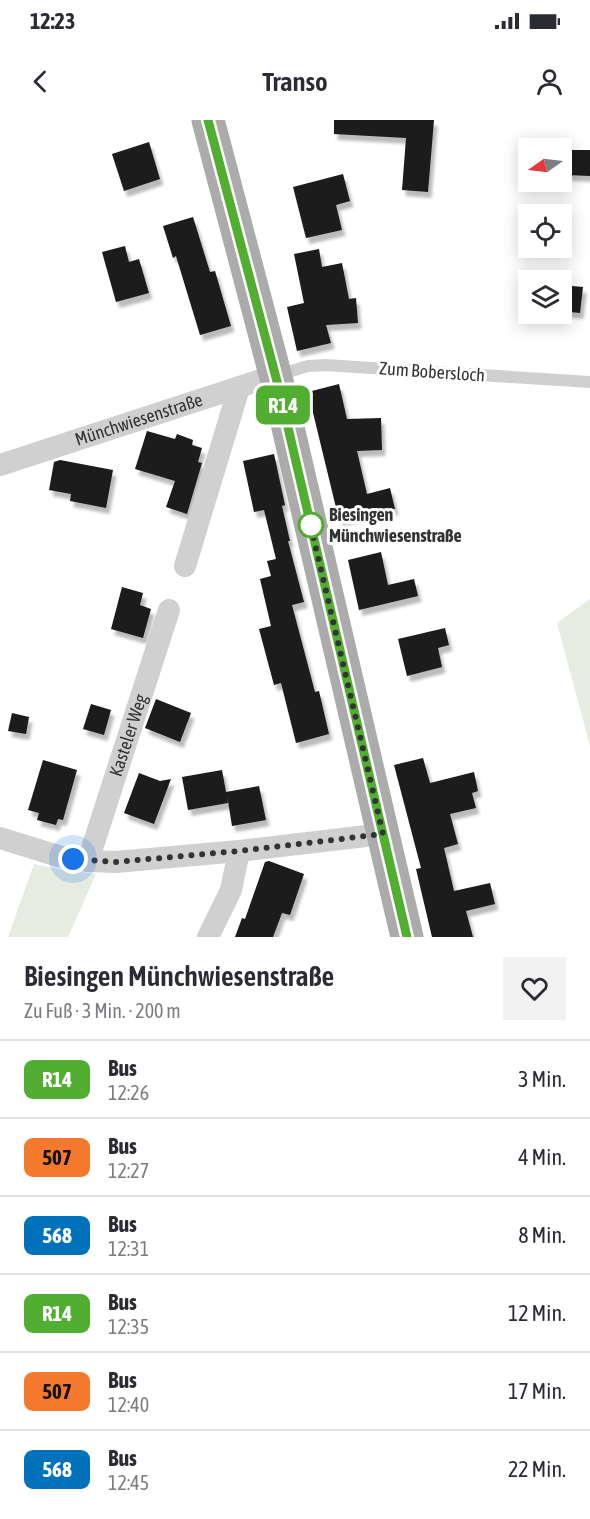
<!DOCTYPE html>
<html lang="de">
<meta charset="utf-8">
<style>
:root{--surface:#fff;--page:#f2f2f3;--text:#2b2b33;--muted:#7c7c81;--line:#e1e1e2}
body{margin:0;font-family:"Asap Condensed",sans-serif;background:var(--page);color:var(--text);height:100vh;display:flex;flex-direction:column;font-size:22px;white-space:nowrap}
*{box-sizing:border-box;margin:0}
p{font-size:20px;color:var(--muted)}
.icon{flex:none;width:33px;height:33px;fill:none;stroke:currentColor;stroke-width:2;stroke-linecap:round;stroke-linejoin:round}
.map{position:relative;height:817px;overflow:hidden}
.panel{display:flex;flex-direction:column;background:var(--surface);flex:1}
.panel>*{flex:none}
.badge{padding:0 12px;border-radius:9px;font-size:21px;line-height:39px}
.needle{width:39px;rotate:256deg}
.tools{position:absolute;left:518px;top:18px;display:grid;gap:12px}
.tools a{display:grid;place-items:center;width:54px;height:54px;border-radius:0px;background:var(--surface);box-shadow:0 3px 15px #0003;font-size:30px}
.you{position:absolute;width:30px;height:30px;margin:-15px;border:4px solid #fff;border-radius:50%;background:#1a73e8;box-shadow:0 0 0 9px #1a73e833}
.map>.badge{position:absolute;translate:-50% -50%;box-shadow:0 0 0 3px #fff}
.round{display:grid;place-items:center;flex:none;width:63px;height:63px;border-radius:0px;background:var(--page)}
.overview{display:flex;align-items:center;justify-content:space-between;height:102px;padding:0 24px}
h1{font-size:28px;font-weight:600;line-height:45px}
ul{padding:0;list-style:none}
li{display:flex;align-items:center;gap:18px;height:78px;padding:0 24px;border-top:2px solid var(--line)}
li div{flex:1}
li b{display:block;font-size:22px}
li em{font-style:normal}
li .badge{min-width:66px;font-weight:700;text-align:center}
.status{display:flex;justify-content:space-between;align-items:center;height:42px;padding:0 30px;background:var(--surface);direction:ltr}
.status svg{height:16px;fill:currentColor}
header{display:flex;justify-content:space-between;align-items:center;height:78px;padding:0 24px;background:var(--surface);font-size:27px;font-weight:600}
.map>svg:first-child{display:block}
</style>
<div class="status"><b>12:23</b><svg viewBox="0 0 49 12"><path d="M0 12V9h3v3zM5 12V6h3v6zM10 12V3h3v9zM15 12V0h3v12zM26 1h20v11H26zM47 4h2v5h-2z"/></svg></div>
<header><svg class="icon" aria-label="back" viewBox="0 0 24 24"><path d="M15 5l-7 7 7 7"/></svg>Transo<svg class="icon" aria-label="person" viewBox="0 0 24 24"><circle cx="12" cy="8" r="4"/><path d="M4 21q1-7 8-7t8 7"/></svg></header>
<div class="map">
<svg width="590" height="817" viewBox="0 0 590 817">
<defs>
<filter id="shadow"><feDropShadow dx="3.5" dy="6" stdDeviation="1.5" flood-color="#0004"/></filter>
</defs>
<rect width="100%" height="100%" fill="#fff"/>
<g fill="#e6ecdf">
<polygon points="590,479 590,626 557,503"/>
<polygon points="34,744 62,750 96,754 68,817 8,817"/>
</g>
<g fill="#1a1a1a" filter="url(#shadow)">
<polygon points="334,0 434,0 428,72 402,70 406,18 334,14"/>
<polygon points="149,22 160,59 124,71 112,34"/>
<polygon points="568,30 590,30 590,56 567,55"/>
<polygon points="343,54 350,81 336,85 342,110 306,118 293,67"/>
<polygon points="193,97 210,152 215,151 231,206 200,215 176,136 173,138 163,106"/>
<polygon points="125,126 129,142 139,139 149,173 116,182 102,132"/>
<polygon points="319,129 322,147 342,143 349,179 356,178 358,203 326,205 331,223 297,231 287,187 304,183 294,134"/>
<polygon points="561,165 583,167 580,193 561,191"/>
<polygon points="339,264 347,299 381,298 382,330 357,331 367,374 390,368 395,389 339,400 308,272"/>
<polygon points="147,311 175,319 177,314 193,320 192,325 202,328 198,342 202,343 187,394 166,387 175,361 135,349"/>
<polygon points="274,334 285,385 282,386 290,421 288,421 304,482 292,485 315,572 319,571 329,614 296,623 281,563 274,565 259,509 271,506 260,459 271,456 267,441 276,439 264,390 254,392 243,341"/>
<polygon points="60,340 113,350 106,388 70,381 71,374 49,370 54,342"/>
<polygon points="381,432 388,465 414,459 418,476 359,490 348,440"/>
<polygon points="122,467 143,473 140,485 151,489 143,518 111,509"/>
<polygon points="445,508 449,525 438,528 442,547 407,556 398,519"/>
<polygon points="156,579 191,593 180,622 145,608"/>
<polygon points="91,584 111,590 104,615 83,609"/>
<polygon points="12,593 29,597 26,614 8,611"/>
<polygon points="423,638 430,663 474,652 478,671 472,673 476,688 450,694 458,724 444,728 454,771 490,763 495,784 466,791 473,817 432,817 416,749 421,748 394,645"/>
<polygon points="43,640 77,650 63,700 58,699 56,705 37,700 39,693 28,690"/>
<polygon points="222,650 226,672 259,666 266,700 232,706 227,675 228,683 188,690 182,657"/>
<polygon points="139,653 160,661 171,659 154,704 124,693"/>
<polygon points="269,741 304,754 290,795 282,793 273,817 235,817 242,798 245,799 265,742"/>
</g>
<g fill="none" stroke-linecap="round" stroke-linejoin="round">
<polyline stroke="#d0d0d0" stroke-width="12" points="278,255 308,246 325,245 590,262"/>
<g stroke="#d0d0d0" stroke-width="22">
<path id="s1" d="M 0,345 L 276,255"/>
<polyline points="185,446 239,268"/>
<polyline points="0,718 58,736 88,741 116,742 239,731 383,714"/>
<path id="s2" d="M 88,741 L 169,490"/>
<polyline points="208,817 231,770 239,731"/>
</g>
<polyline stroke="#ababab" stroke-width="33" points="208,0 279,269 407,817"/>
</g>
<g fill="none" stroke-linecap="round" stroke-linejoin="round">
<defs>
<polyline id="line" points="208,0 279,269 407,817"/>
</defs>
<use href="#line" stroke="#fff" stroke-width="14"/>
<use href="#line" stroke="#51ae31" stroke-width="9"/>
<polyline stroke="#333" stroke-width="6" stroke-dasharray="0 10.8" points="73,739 116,742 239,731 383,714 310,403 311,405"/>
</g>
<circle fill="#fff" stroke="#51ae31" stroke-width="3" cx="311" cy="405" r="12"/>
<g text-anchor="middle" stroke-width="6" stroke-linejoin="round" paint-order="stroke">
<g font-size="18" fill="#333" stroke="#fff">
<text transform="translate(432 252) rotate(4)" y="6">Zum Bobersloch</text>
<text dy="6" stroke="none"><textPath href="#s1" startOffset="146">Münchwiesenstraße</textPath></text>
<text dy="6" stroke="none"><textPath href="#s2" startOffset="132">Kasteler Weg</textPath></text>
</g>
<g font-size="18" font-weight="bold" fill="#333" stroke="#fff" text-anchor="start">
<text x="329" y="401">Biesingen<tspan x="329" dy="21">Münchwiesenstraße</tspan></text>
</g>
</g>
</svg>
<div class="tools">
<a><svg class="needle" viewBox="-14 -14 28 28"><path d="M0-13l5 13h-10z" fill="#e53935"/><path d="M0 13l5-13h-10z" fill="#7c7c81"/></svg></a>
<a><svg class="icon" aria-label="locate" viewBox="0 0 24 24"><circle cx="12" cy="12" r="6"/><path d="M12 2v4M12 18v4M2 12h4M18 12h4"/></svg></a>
<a><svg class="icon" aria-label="layers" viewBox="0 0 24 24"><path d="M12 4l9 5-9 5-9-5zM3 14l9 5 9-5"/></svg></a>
</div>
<div class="you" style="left:73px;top:739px"></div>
<b class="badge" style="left:283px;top:285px;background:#51ae31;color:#fff">R14</b>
</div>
<section class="panel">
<div class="overview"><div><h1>Biesingen Münchwiesenstraße</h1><p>Zu Fuß · 3 Min. · 200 m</p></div><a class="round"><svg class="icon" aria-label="heart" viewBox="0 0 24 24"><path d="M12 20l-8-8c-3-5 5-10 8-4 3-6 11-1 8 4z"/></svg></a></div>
<ul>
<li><span class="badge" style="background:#51ae31;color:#fff">R14</span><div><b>Bus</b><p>12:26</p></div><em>3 Min.</em></li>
<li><span class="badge" style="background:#f5792c;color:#111">507</span><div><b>Bus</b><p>12:27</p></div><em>4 Min.</em></li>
<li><span class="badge" style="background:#0072bc;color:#fff">568</span><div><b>Bus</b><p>12:31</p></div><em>8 Min.</em></li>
<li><span class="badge" style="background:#51ae31;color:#fff">R14</span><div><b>Bus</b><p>12:35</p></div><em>12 Min.</em></li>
<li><span class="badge" style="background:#f5792c;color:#111">507</span><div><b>Bus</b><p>12:40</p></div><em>17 Min.</em></li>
<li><span class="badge" style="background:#0072bc;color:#fff">568</span><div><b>Bus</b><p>12:45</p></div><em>22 Min.</em></li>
</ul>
</section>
